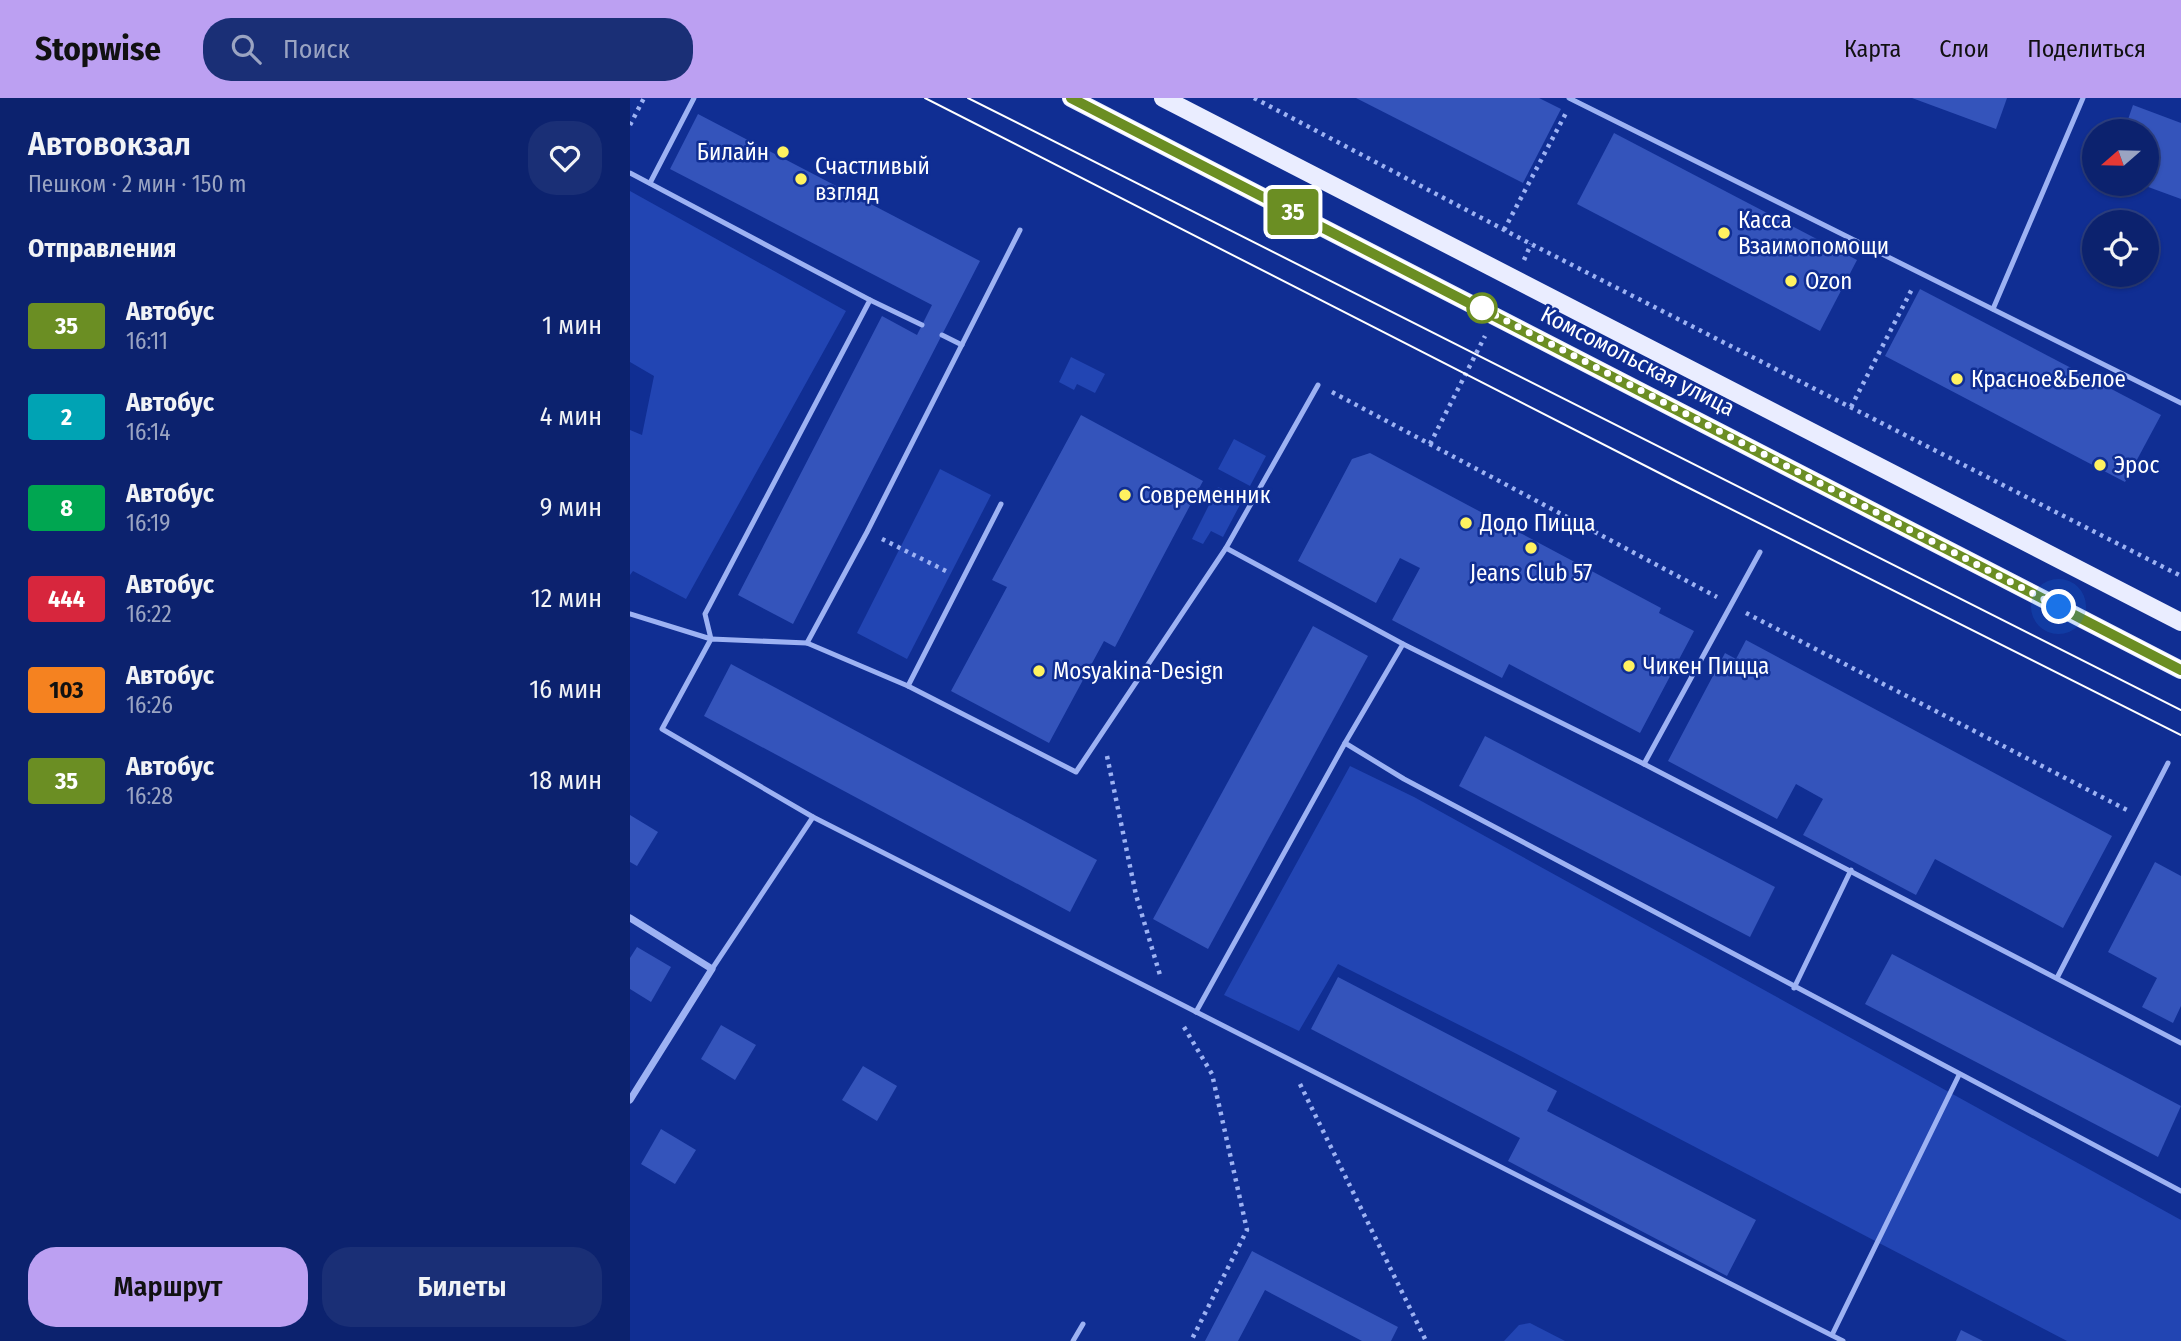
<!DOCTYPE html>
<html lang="ru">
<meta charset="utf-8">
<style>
:root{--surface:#0c226e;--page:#1a2f76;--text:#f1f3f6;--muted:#9aa4c2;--line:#2c3f81;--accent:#bca0f2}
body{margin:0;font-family:"Fira Sans Condensed",sans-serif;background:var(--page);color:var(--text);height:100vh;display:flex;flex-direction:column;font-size:26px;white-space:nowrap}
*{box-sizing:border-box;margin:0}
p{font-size:23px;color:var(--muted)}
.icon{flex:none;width:38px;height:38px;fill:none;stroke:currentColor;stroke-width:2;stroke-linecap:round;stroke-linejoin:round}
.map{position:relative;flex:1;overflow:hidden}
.drawer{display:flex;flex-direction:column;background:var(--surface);width:630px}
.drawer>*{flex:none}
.badge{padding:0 14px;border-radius:5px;font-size:24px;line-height:46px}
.needle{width:46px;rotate:250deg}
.controls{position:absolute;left:1452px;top:21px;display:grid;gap:14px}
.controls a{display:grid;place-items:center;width:77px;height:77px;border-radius:50%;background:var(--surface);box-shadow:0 2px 5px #0004,0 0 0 2px var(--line);font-size:35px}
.you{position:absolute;width:35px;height:35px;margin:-18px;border:5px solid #fff;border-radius:50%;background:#1a73e8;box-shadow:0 0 0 10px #1a73e833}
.map>.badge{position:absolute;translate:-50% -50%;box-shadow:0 0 0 4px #fff}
h2{padding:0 28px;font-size:26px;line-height:63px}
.round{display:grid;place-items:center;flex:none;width:74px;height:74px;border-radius:28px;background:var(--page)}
.overview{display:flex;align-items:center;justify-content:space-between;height:119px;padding:0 28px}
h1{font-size:33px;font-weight:600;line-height:52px}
.cta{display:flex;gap:14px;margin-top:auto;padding:14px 28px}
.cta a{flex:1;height:80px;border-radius:28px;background:var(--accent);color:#111;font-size:28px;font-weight:600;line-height:80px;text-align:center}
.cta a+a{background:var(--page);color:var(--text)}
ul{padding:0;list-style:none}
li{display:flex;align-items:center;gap:21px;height:91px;padding:0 28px}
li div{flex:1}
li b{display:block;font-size:26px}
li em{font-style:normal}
li .badge{min-width:77px;font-weight:700;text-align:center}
header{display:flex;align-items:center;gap:42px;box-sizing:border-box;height:98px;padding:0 35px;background:var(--accent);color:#111}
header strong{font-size:33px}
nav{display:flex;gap:38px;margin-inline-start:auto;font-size:24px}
.search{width:490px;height:63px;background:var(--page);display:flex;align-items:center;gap:18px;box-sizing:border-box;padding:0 24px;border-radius:28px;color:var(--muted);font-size:26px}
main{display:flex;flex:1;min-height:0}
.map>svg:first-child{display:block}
</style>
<header>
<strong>Stopwise</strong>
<div class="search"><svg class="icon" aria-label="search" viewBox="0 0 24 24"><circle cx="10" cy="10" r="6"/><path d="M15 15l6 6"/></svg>Поиск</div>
<nav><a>Карта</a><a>Слои</a><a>Поделиться</a></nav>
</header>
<main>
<section class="drawer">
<div class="overview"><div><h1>Автовокзал</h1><p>Пешком · 2 мин · 150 m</p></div><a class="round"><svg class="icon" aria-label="heart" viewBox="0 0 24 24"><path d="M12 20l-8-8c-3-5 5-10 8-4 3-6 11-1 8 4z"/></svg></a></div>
<h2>Отправления</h2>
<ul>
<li><span class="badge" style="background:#6b8e23;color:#fff">35</span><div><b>Автобус</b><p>16:11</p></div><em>1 мин</em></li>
<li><span class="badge" style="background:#00a3b4;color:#fff">2</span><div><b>Автобус</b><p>16:14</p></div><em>4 мин</em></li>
<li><span class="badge" style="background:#00a651;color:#fff">8</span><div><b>Автобус</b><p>16:19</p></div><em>9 мин</em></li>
<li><span class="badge" style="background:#d7263d;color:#fff">444</span><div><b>Автобус</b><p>16:22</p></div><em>12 мин</em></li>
<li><span class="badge" style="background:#f58220;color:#111">103</span><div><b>Автобус</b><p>16:26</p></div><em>16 мин</em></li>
<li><span class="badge" style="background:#6b8e23;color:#fff">35</span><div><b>Автобус</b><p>16:28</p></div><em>18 мин</em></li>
</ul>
<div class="cta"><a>Маршрут</a><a>Билеты</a></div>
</section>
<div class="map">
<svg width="1551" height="1243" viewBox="0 0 1551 1243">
<rect width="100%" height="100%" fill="#102e93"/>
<g fill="#2245b3">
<polygon points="0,93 216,213 56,501 3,473 0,477 0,332 12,337 24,278 0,264"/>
<polygon points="441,259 475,276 465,295 447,286 444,292 429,284"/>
<polygon points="604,341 636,358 620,388 588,371"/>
<polygon points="310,371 361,397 277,561 227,535"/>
<polygon points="588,389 613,401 593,439 581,433 573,446 562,441"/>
<polygon points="720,668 784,699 1551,1122 1551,1243 1437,1243 881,953 708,866 669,933 594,897"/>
<polygon points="900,1225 935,1243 874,1243 889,1227"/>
</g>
<g fill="#3454bb">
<polygon points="726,0 909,0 931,11 893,85"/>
<polygon points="1282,0 1377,0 1366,31"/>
<polygon points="1503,7 1551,25 1551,101 1510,86 1517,86 1517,33 1494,33"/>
<polygon points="68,16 350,163 163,526 108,497 252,218 287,237 302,207 40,71"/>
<polygon points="984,35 1227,162 1190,233 947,106"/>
<polygon points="1290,191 1531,317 1495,384 1255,258"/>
<polygon points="451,317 573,383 485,549 474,543 419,645 321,593 377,489 362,482"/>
<polygon points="740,355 1031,510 1029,515 1064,533 1010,635 879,566 872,580 762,522 790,470 770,460 746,505 668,463 722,361"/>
<polygon points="683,528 738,558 578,851 523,821"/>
<polygon points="1116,542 1482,738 1433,830 1305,761 1286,797 1173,737 1193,701 1166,686 1147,721 1038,663 1095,555 1106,561"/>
<polygon points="101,566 467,762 440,814 74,618"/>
<polygon points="855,638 1145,789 1120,839 829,688"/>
<polygon points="0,717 28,734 7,768 0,764"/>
<polygon points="1525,764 1551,778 1551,908 1543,925 1512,909 1527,880 1478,854"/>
<polygon points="7,849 41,869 21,904 0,891 0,860"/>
<polygon points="1262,856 1551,1008 1528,1059 1235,906"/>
<polygon points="708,879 927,993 917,1013 1126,1122 1097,1178 878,1063 890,1040 681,931"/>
<polygon points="91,927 126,947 105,982 71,961"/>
<polygon points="233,968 267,988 247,1023 212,1002"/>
<polygon points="31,1031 66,1052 45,1086 11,1066"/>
<polygon points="622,1153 768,1229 761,1243 732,1243 635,1192 608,1243 575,1243"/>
<polygon points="1331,1232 1353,1243 1326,1243"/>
</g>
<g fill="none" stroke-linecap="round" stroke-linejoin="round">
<g stroke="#9db2f3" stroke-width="4.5" stroke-dasharray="3.5 5" stroke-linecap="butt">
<polyline points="624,0 901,146 1551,478"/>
<polyline points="0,27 14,0"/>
<polyline points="874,132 936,15"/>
<polyline points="894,162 901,146"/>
<polyline points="702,294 1087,499"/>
<polyline points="1221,309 1282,191"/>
<polyline points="800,346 855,238"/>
<polyline points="252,441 316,473"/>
<polyline points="1116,515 1497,712"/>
<polyline points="477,658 506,797 530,877"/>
<polyline points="554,929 582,976 617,1132 561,1243"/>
<polyline points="670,986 796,1243"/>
</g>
<g stroke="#9db2f3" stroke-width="5">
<polyline points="939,0 1551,305"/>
<polyline points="0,75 240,202 75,516 81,541 0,516"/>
<polyline points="20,85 64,0"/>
<polyline points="240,202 292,227"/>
<polyline points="1363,211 1453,0"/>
<polyline points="312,237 332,247"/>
<polyline points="596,450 688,287"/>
<polyline points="177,545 237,434 390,132"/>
<polyline points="773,546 1014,666 1551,945"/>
<polyline points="278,588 371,406"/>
<polyline points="1014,666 1130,454"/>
<polyline points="183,719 1213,1243"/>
<polyline points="82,871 183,719 32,631 81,541 177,545 278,588 446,674 596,450 773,546 715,645 774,681 1551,1093"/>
<polyline points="1428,878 1538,665"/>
<polyline points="1164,890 1221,772"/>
<polyline points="566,914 715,645"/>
<polyline points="1202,1237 1329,977"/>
<polyline points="443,1243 453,1226"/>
</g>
<polyline stroke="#9db2f3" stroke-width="7" points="0,820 82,871 0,1002"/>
<g stroke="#eaedff" stroke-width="18">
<polyline points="441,0 1551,572"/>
<polyline points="533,0 1551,524"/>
</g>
<g stroke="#fff" stroke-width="2">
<polyline points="295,0 1047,384 1551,637"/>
<polyline points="338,0 1551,612"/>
</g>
</g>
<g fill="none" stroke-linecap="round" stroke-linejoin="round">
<defs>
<polyline id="line" points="441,0 1551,572"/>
</defs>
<use href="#line" stroke="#fff" stroke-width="16"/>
<use href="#line" stroke="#6b8e23" stroke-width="10"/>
<polyline stroke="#fff" stroke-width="7" stroke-dasharray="0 12.6" points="852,210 842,205 1429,509"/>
</g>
<g fill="#fff260" stroke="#102e93" stroke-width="2.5">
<circle cx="153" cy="54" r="7"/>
<circle cx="171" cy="81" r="7"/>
<circle cx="1094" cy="135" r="7"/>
<circle cx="1161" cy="183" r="7"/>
<circle cx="1327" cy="281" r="7"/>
<circle cx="1470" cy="367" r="7"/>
<circle cx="495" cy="397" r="7"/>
<circle cx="836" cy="425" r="7"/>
<circle cx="901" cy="450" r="7"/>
<circle cx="999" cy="568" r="7"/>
<circle cx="409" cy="573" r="7"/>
</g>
<circle fill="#fff" stroke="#6b8e23" stroke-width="3.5" cx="852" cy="210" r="14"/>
<g text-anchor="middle" stroke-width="5" stroke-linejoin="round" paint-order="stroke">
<g font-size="23" fill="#fff" stroke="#102e93" text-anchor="start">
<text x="139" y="62" text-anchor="end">Билайн</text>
<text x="185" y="76">Счастливый<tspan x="185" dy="26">взгляд</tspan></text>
<text x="1108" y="130">Касса<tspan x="1108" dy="26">Взаимопомощи</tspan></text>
<text x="1175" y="191">Ozon</text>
<text x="1341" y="289">Красное&amp;Белое</text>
<text x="1484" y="375">Эрос</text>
<text x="509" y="405">Современник</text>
<text x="850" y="433">Додо Пицца</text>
<text x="901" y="483" text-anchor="middle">Jeans Club 57</text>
<text x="1013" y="576">Чикен Пицца</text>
<text x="423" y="581">Mosyakina-Design</text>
</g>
<g font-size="23" fill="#fff" stroke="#102e93">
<text transform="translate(1008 263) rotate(27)" y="8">Комсомольская улица</text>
</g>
</g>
</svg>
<div class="controls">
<a><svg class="needle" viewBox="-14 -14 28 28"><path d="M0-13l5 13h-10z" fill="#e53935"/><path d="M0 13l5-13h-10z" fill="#9aa4c2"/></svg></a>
<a><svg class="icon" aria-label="locate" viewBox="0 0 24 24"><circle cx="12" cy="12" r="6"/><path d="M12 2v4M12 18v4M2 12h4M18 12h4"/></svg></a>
</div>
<div class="you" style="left:1429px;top:509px"></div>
<b class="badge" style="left:663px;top:114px;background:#6b8e23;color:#fff">35</b>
</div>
</main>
